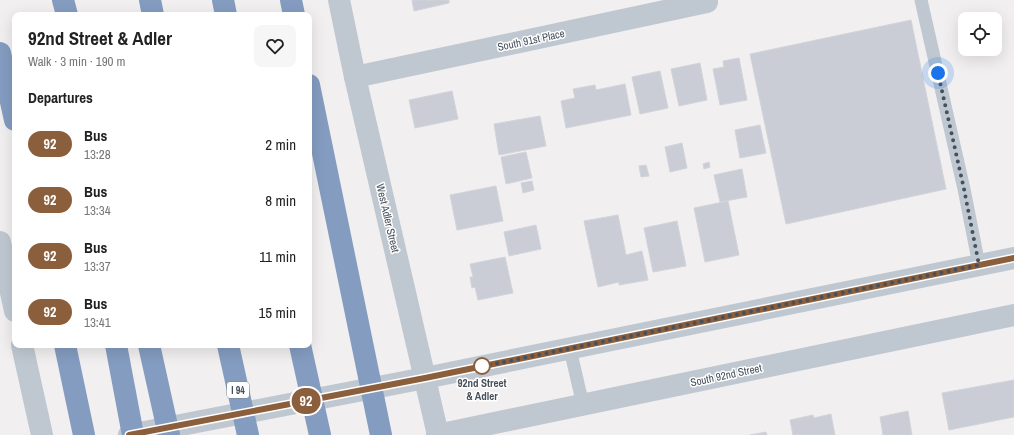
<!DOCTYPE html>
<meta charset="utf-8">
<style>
:root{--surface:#fff;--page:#f6f6f6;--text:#222;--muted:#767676}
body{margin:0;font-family:"Archivo Narrow",sans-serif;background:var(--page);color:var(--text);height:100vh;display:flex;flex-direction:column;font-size:15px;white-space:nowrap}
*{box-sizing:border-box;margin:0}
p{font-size:13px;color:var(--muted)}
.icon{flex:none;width:22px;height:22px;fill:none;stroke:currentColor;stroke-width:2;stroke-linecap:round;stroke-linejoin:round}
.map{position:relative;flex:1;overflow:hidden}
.panel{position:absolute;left:12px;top:12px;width:300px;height:336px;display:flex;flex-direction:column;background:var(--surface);border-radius:8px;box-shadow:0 4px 16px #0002}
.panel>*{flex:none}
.badge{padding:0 8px;border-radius:13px;font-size:14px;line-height:26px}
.tools{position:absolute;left:958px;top:12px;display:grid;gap:8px}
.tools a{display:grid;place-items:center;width:44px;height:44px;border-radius:8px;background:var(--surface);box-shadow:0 4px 16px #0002;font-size:20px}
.you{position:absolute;width:20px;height:20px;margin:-10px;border:3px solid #fff;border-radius:50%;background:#1a73e8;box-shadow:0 0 0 6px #1a73e833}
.map>.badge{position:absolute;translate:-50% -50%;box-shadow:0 0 0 2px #fff}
h2{padding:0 16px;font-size:15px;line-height:36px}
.round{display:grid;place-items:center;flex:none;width:42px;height:42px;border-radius:8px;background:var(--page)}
.headline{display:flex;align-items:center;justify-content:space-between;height:68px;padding:0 16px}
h1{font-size:19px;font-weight:700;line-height:30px}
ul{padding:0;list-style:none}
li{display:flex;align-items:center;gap:12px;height:56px;padding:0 16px}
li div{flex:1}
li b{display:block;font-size:15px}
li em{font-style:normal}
li .badge{min-width:44px;font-weight:700;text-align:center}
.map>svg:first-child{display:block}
</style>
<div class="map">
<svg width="1014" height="435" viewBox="0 0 1014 435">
<rect width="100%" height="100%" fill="#f1efef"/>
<g fill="#cacdd5" stroke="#d2d4db">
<polygon points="412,0 449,0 449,3 414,11"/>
<polygon points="911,20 946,189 786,224 750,54"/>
<polygon points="739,58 747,100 720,105 713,69 724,67 723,61"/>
<polygon points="700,63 707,100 679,106 671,69"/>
<polygon points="660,71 668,108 640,114 632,77"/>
<polygon points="625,84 631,115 566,128 561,101 575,98 573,89 595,85 596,90"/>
<polygon points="452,91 458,119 415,128 409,100"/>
<polygon points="540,116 546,146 499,155 494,124"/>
<polygon points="760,125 766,153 740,158 735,130"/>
<polygon points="682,143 687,168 670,172 665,147"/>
<polygon points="526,152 532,178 506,184 501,157"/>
<polygon points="709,162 710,167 704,169 703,164"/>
<polygon points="646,165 649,176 641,177 639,166"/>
<polygon points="742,169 747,197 720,202 714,175"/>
<polygon points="532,181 534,190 523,193 521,183"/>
<polygon points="496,186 503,221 457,230 450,195"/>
<polygon points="728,201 739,255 705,262 694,208"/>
<polygon points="618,215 626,255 642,251 648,280 619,285 619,282 598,287 584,221"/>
<polygon points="677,221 686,266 653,272 644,228"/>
<polygon points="536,225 541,249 509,256 504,232"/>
<polygon points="505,257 513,293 478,300 475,287 472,288 470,277 473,277 470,264"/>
<polygon points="1014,380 1014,417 949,430 942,393"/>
<polygon points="908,411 912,435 883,435 880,417"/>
<polygon points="831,414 835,435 793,435 790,420 813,415 814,418"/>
<polygon points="766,432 767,435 750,435"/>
</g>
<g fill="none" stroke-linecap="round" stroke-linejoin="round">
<g stroke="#bfc8d1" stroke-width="13">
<polyline points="921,0 964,189 979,265"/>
<polyline points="570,349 583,405"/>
</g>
<g stroke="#bfc8d1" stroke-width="22">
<polyline points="339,0 355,77 438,435"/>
<polyline points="355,77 707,2"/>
<polyline points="0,242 15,311"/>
<polyline points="22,345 42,435"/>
</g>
<g stroke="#bfc8d1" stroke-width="22">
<polyline points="129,435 425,378 1014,258"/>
<polyline points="437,435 1014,315"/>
</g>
<g stroke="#849cc0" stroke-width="22">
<polyline points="63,0 67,15"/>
<polyline points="150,0 153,15"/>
<polyline points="223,0 226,15"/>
<polyline points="291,0 294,15"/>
<polyline points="0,53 15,120"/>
<polyline points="309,85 381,435"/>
<polyline points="65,345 84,435"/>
<polyline points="116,345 133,435"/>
<polyline points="149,345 169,435"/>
<polyline points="228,345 248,435"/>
<polyline points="300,345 320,435"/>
</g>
</g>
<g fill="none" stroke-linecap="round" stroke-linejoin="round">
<defs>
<polyline id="line" points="129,435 425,378 1014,258"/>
</defs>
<use href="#line" stroke="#fff" stroke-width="9"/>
<use href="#line" stroke="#8b5e3c" stroke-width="6"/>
<polyline stroke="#46505d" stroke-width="4" stroke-dasharray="0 7.2" points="482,366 479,367 979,265 964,189 938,73"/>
</g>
<circle fill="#fff" stroke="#8b5e3c" stroke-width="2" cx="482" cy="366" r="8"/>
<g text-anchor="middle" stroke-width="3" stroke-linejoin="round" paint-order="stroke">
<rect fill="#fff" stroke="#7e848e" stroke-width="1" x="227" y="382" width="22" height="16" rx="3"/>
<g font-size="10" font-weight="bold" fill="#46505d">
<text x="238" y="394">I 94</text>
</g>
<g font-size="11" fill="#46505d" stroke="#fff">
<text transform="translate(531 40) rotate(-12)" y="4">South 91st Place</text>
<text transform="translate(388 218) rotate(77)" y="4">West Adler Street</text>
<text transform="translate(726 375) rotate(-12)" y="4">South 92nd Street</text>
</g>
<g font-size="11" font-weight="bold" fill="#46505d" stroke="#fff">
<text x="482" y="387">92nd Street<tspan x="482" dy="13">&amp; Adler</tspan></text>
</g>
</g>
</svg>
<div class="tools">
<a><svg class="icon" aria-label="locate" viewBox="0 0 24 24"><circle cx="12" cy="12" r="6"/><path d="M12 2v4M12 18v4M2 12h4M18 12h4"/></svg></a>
</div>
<div class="you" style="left:938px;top:73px"></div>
<b class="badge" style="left:306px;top:401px;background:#8b5e3c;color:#fff">92</b>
<section class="panel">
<div class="headline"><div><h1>92nd Street &amp; Adler</h1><p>Walk · 3 min · 190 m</p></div><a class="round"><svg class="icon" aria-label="heart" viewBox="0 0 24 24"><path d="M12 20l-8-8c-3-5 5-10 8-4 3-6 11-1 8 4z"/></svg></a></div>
<h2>Departures</h2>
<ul>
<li><span class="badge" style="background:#8b5e3c;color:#fff">92</span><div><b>Bus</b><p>13:28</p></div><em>2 min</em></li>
<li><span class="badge" style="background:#8b5e3c;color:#fff">92</span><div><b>Bus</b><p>13:34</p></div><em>8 min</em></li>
<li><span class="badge" style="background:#8b5e3c;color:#fff">92</span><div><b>Bus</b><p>13:37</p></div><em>11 min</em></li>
<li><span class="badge" style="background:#8b5e3c;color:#fff">92</span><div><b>Bus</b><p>13:41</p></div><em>15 min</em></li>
</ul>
</section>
</div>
